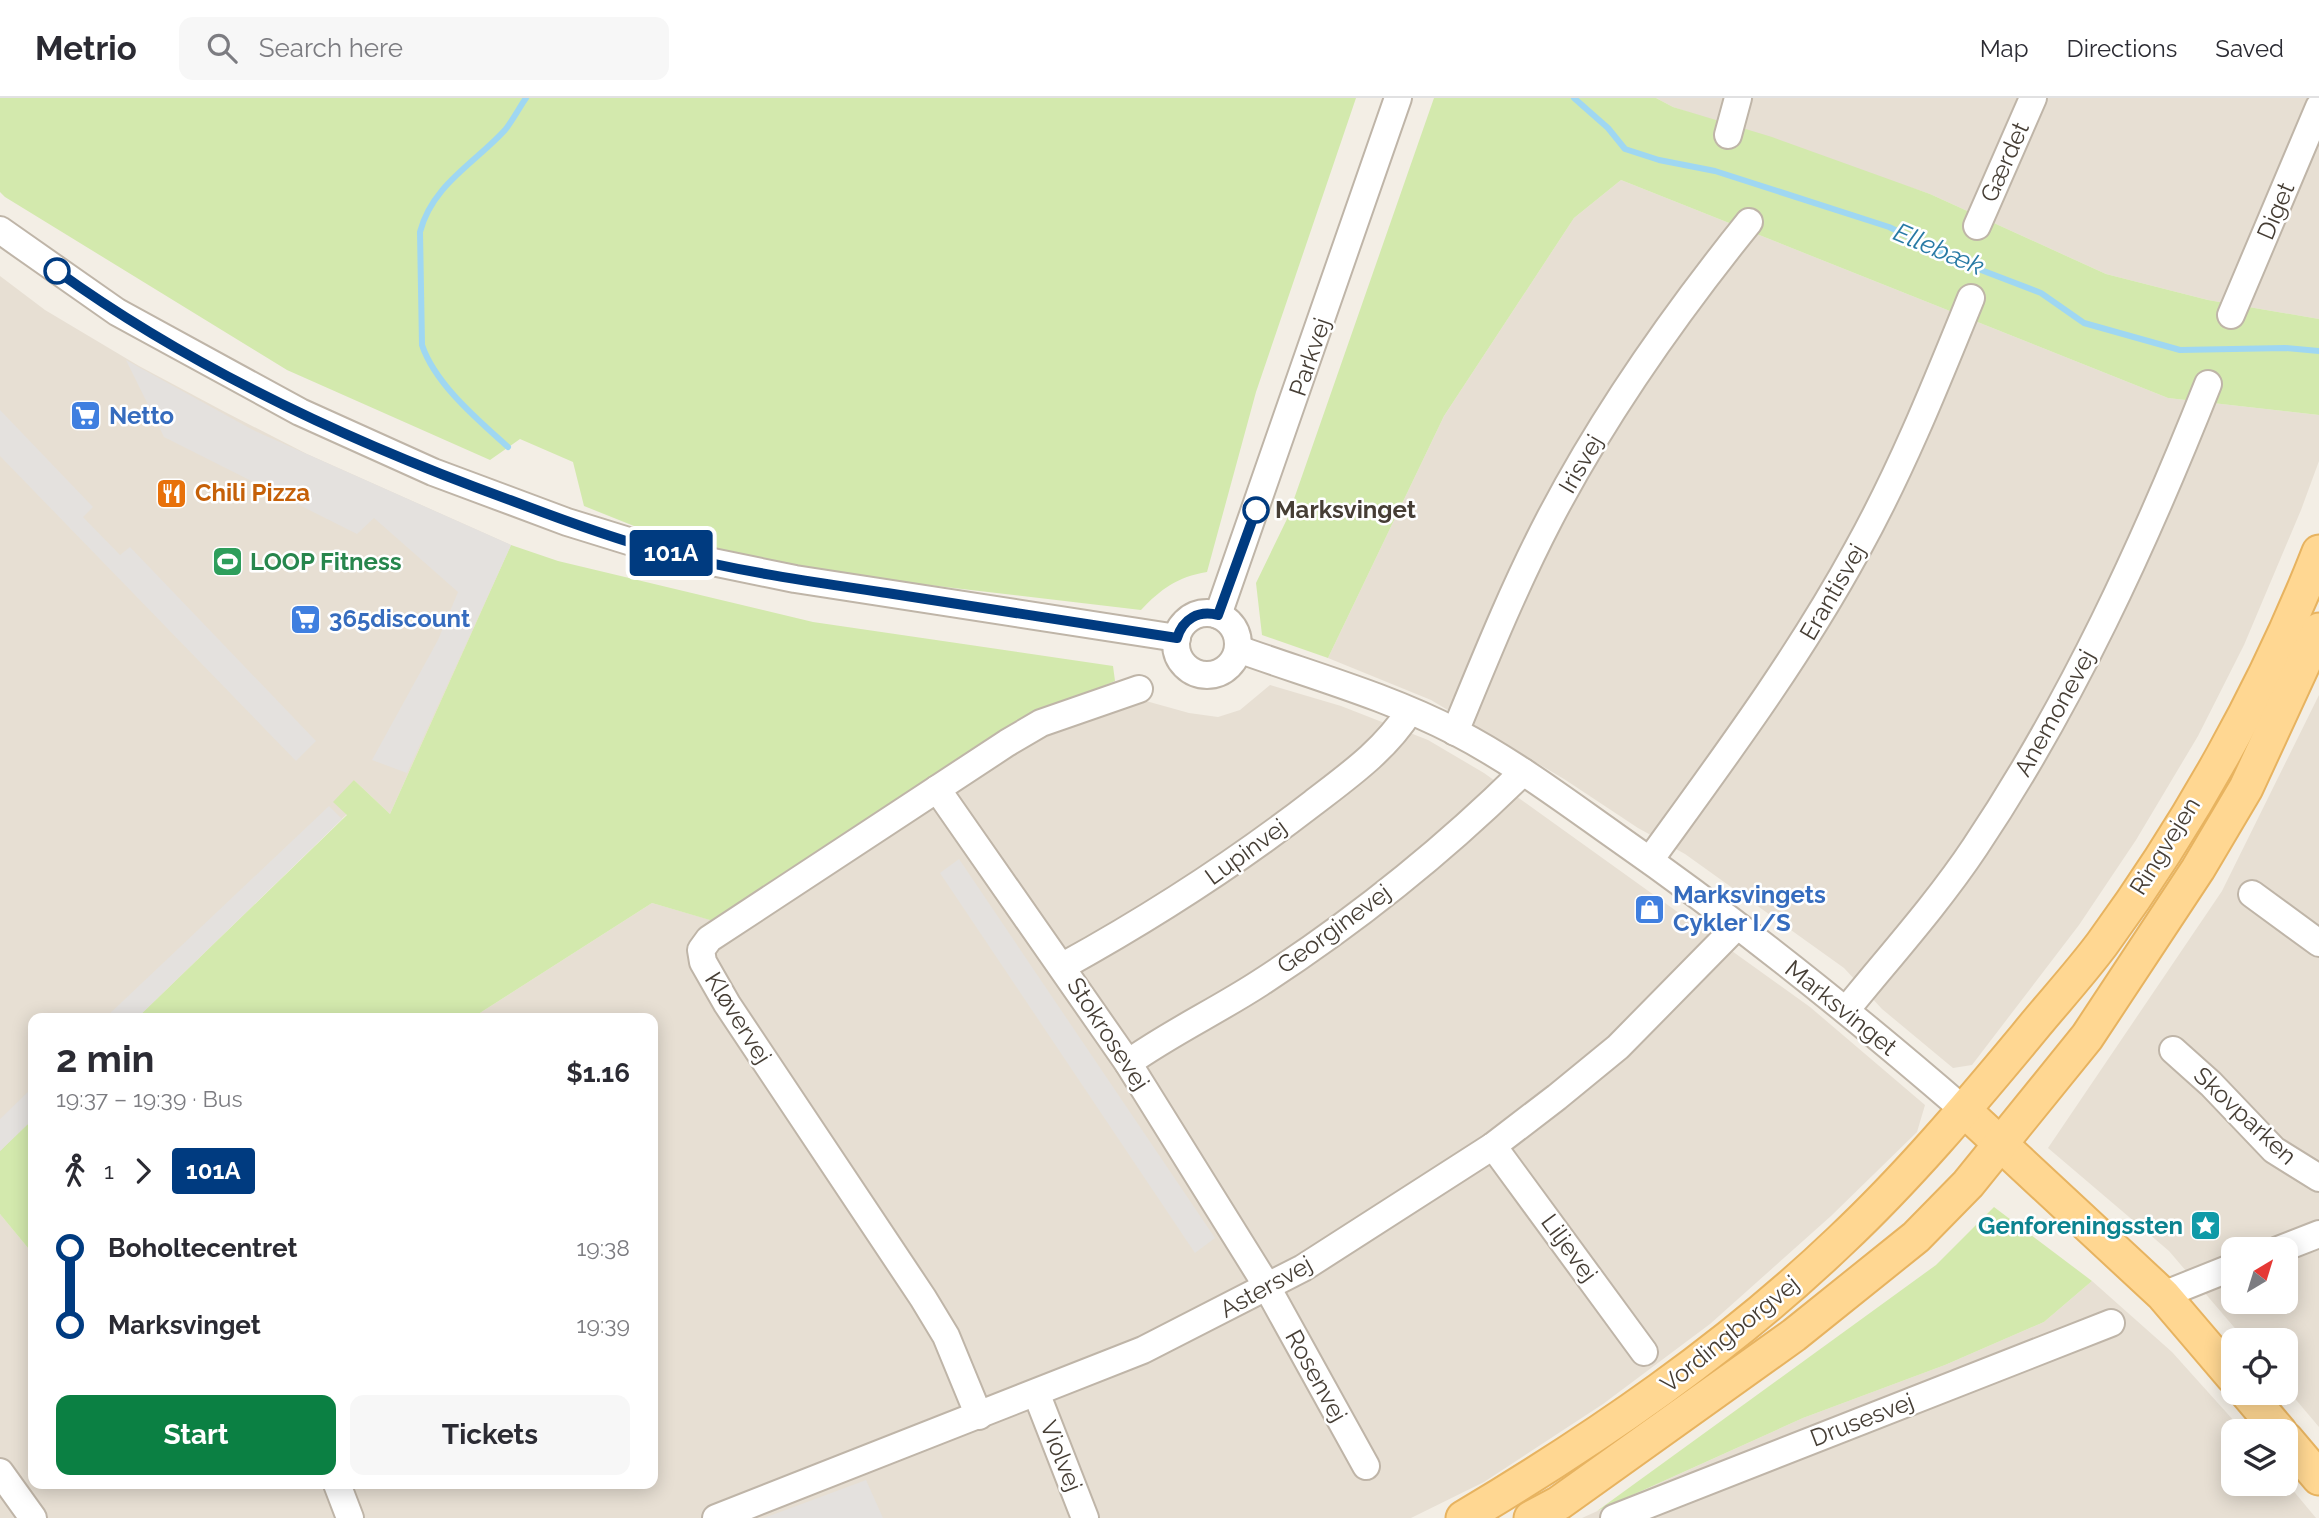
<!DOCTYPE html>
<meta charset="utf-8">
<style>
:root{--surface:#fff;--page:#f7f7f7;--text:#2b2b33;--muted:#7c7c81;--line:#e1e1e2;--accent:#0b8043}
body{margin:0;font-family:Raleway,sans-serif;background:var(--page);color:var(--text);height:100vh;display:flex;flex-direction:column;font-size:26px;white-space:nowrap}
*{box-sizing:border-box;margin:0}
p{font-size:23px;color:var(--muted)}
.icon{flex:none;width:38px;height:38px;fill:none;stroke:currentColor;stroke-width:2;stroke-linecap:round;stroke-linejoin:round}
.map{position:relative;flex:1;overflow:hidden}
.details{position:absolute;left:28px;top:915px;width:630px;height:476px;display:flex;flex-direction:column;background:var(--surface);border-radius:14px;box-shadow:0 4px 18px #0003}
.details>*{flex:none}
.badge{padding:0 14px;border-radius:5px;font-size:24px;line-height:46px}
.needle{width:46px;rotate:38deg}
.controls{position:absolute;left:2221px;top:1139px;display:grid;gap:14px}
.controls a{display:grid;place-items:center;width:77px;height:77px;border-radius:14px;background:var(--surface);box-shadow:0 4px 18px #0003;font-size:35px}
.map>.badge{position:absolute;translate:-50% -50%;box-shadow:0 0 0 4px #fff}
.legs{display:flex;align-items:center;gap:10px;height:77px;padding:0 28px;font-size:23px}
.legs p{margin-inline-start:auto}
.summary{display:flex;align-items:center;justify-content:space-between;height:119px;padding:0 28px}
h1{font-size:38px;font-weight:700;line-height:52px}
.primary-button{display:flex;gap:14px;margin-top:auto;padding:14px 28px}
.primary-button a{flex:1;height:80px;border-radius:14px;background:var(--accent);color:#fff;font-size:28px;font-weight:700;line-height:80px;text-align:center}
.primary-button a+a{background:var(--page);color:var(--text)}
ul{padding:0 28px;list-style:none}
li{display:flex;align-items:center;gap:24px;height:77px;font-size:26px}
li i{display:grid;place-items:center;width:10px;height:100%;margin:0 9px;background:currentColor}
li i::after{content:'';width:18px;height:18px;margin:-9px;border:5px solid;border-radius:50%;background:var(--surface)}
li p{margin-inline-start:auto}
li:first-child i{background:linear-gradient(#0000 50%,currentColor 0)}
li:last-child i{background:linear-gradient(currentColor 50%,#0000 0)}
header{display:flex;align-items:center;gap:42px;box-sizing:border-box;height:98px;padding:0 35px;background:var(--surface);border-bottom:2px solid var(--line)}
header strong{font-size:33px}
nav{display:flex;gap:38px;margin-inline-start:auto;font-size:24px}
.search{width:490px;height:63px;background:var(--page);display:flex;align-items:center;gap:18px;box-sizing:border-box;padding:0 24px;border-radius:14px;color:var(--muted);font-size:26px}
.map>svg:first-child{display:block}
</style>
<header>
<strong>Metrio</strong>
<div class="search"><svg class="icon" aria-label="search" viewBox="0 0 24 24"><circle cx="10" cy="10" r="6"/><path d="M15 15l6 6"/></svg>Search here</div>
<nav><a>Map</a><a>Directions</a><a>Saved</a></nav>
</header>
<div class="map">
<svg width="2319" height="1420" viewBox="0 0 2319 1420">
<rect width="100%" height="100%" fill="#f3eee5"/>
<g fill="#e7dfd3" fill-rule="evenodd">
<polygon points="1656,0 2319,0 2319,221 2208,202 2106,176 1930,96 1673,9"/>
<polygon points="1621,82 2168,300 2319,317 2319,363 2301,412 2244,547 2198,638 2136,742 2079,827 1972,967 1953,970 1882,911 1844,870 1685,756 1638,730 1564,681 1431,602 1328,560 1444,318 1574,120"/>
<polygon points="0,178 45,212 139,268 225,314 307,356 511,447 390,716 354,682 347,716 137,920 33,920 33,1021 0,1053"/>
<polygon points="1115,583 1146,603 1189,615 1218,619 1240,612 1270,587 1341,608 1428,642 1484,675 1810,909 1925,1007 1917,1034 1831,1118 1710,1226 1603,1306 1484,1384 1411,1420 0,1420 0,1116 33,1156 33,1386 653,1386 653,920 472,920 652,805 721,825 1011,628"/>
<path d="M 2319,597 L 2319,1329 L 2286,1290 L 2286,1242 L 2245,1242 L 2169,1153 L 2048,1050 L 2222,793 ZM 2233,1152 L 2286,1152 L 2286,1204 L 2233,1204 Z"/>
<polygon points="2092,1183 2172,1254 2243,1333 2233,1334 2233,1386 2286,1386 2286,1384 2316,1420 1582,1420 1803,1320 1945,1267 2044,1224"/>
</g>
<g fill="#d3e9ad">
<path d="M 0,0 L 1356,0 L 1256,294 L 1207,474 C 1177,479 1161,491 1141,512 L 808,473 L 664,440 L 584,408 L 573,364 L 520,341 L 490,362 L 287,272 L 5,99 L 0,94 Z"/>
<polygon points="1434,0 1656,0 1673,9 1772,39 1930,96 2106,176 2208,202 2319,221 2319,317 2168,300 1621,82 1574,120 1444,318 1328,560 1262,537 1256,485 1287,421"/>
<polygon points="511,447 558,463 813,524 1113,568 1115,583 1011,628 720,825 652,805 472,920 137,920 347,717 333,704 354,682 390,716"/>
<polygon points="33,1021 33,1156 0,1116 0,1053"/>
<polygon points="1994,1109 2092,1183 2044,1224 1945,1267 1803,1320 1597,1413 1936,1167"/>
</g>
<g fill="#e4e1de">
<polygon points="126,262 253,332 511,447 407,675 372,662 438,542 458,494 374,420 357,436 164,339"/>
<polygon points="0,312 93,409 83,419 120,457 130,449 316,643 296,663 0,358"/>
<polygon points="329,708 342,721 137,920 105,920"/>
<polygon points="959,761 1215,1140 1195,1155 940,775"/>
<polygon points="33,989 33,1021 0,1053 0,1021"/>
<polygon points="866,1382 883,1420 764,1420 858,1385"/>
</g>
<g fill="none" stroke-linecap="round" stroke-linejoin="round">
<g stroke="#9fd7f2" stroke-width="6">
<polyline points="1574,0 1608,30 1625,51 1659,62 1715,73 1889,129 1968,167 2041,195 2084,225 2180,252 2285,250 2319,253"/>
<path d="M 508,349 C 478,322 435,286 422,247 L 420,134 C 432,87 475,65 505,32 C 513,22 519,10 526,0"/>
</g>
<defs>
<g id="minor">
<polyline points="1728,37 1738,0"/>
<polyline points="1977,128 2033,0"/>
<polyline points="0,132 117,214 300,314 433,374 567,424 664,454 795,481 1177,540"/>
<polyline points="2231,217 2319,9"/>
<circle cx="1207" cy="546" r="31"/>
<polyline points="1218,517 1398,0"/>
<path d="M 1238,551 C 1310,577 1387,598 1456,634 C 1512,663 1564,702 1615,738 C 1737,823 1853,916 1965,1013"/>
<path d="M 1455,634 C 1485,561 1514,489 1550,420 C 1606,313 1674,217 1749,124"/>
<polyline points="937,691 1128,965 1262,1180 1366,1368"/>
<path d="M 1650,762 C 1723,661 1797,562 1857,452 C 1902,371 1936,286 1971,200"/>
<polyline points="2252,796 2319,845"/>
<path d="M 1063,868 C 1150,820 1234,766 1313,705 C 1348,678 1385,652 1409,614"/>
<path d="M 1847,911 C 1890,858 1937,806 1975,749 C 2072,604 2144,447 2208,286"/>
<polyline points="2173,952 2211,986 2274,1052 2319,1080"/>
<path d="M 1128,965 C 1170,935 1217,913 1260,885 C 1354,824 1443,753 1523,674"/>
<polyline points="1493,1048 1644,1254"/>
<polyline points="2278,1152 2319,1136"/>
<polyline points="2163,1197 2233,1169"/>
<polyline points="1037,1297 1085,1420"/>
<polyline points="979,1318 946,1238 923,1200 727,906 703,864 701,852 709,841 1007,645 1041,625 1139,591"/>
<polyline points="0,1374 33,1420"/>
<polyline points="337,1386 350,1420"/>
<polyline points="716,1420 1143,1252 1303,1170 1493,1048 1557,999 1618,949 1737,828"/>
<polyline points="1614,1420 2111,1225"/>
</g>
<g id="major">
<polyline points="1965,1013 2163,1197 2233,1279"/>
<polyline points="2247,1295 2280,1334"/>
<polyline points="2286,1341 2319,1380"/>
<path d="M 1463,1420 C 1597,1340 1727,1251 1840,1143 C 1908,1079 1967,1009 2026,938 C 2051,907 2078,878 2102,846 C 2189,727 2265,592 2319,454"/>
<polyline points="1531,1420 1559,1405 1794,1237 1916,1139 1968,1086 2087,939 2198,771 2246,690 2319,532"/>
</g>
</defs>
<use href="#minor" stroke="#bfb5a8" stroke-width="30"/>
<use href="#major" stroke="#e7b360" stroke-width="37"/>
<use href="#minor" stroke="#fff" stroke-width="26"/>
<use href="#major" stroke="#ffd792" stroke-width="33"/>
</g>
<g fill="none" stroke-linecap="round" stroke-linejoin="round">
<defs>
<path id="line-1" d="M 57,173 C 193,271 352,345 510,402 C 560,421 611,440 663,454 C 736,473 812,484 887,495 C 983,510 1080,525 1177,540 C 1183,521 1198,512 1218,517 L 1256,412"/>
</defs>
<use href="#line-1" stroke="#fff" stroke-width="16"/>
<use href="#line-1" stroke="#003b80" stroke-width="10"/>
</g>
<defs>
<symbol id="supermarket-square" viewBox="-11 -11 22 22"><rect x="-9" y="-9" width="18" height="18" rx="4" fill="#3f7fe0" stroke="#fff"/><path d="M-6-5.5h2.5l.6 2H6L4.5 2H-2.5L-4.4-4H-6ZM-1.5 3.2a1.3 1.3 0 1 0 .1 0ZM3 3.2a1.3 1.3 0 1 0 .1 0Z" fill="#fff"/></symbol>
<symbol id="restaurant-square" viewBox="-11 -11 22 22"><rect x="-9" y="-9" width="18" height="18" rx="4" fill="#e8710a" stroke="#fff"/><path d="M-5-6h1v4h1v-4h1v4h1v-4h1v5L-1.5 .5V6h-2V.5L-5-1ZM5-6V6H3V1.5H1.5Q1.5-4 5-6Z" fill="#fff"/></symbol>
<symbol id="stadium-square" viewBox="-11 -11 22 22"><rect x="-9" y="-9" width="18" height="18" rx="4" fill="#2e9e5b" stroke="#fff"/><path d="M0-5a6.5 5 0 1 0 0 10a6.5 5 0 1 0 0-10ZM-3.5-1.8h7v3.6h-7Z" fill="#fff"/></symbol>
<symbol id="shop-square" viewBox="-11 -11 22 22"><rect x="-9" y="-9" width="18" height="18" rx="4" fill="#3f7fe0" stroke="#fff"/><path d="M-5-2.5h2.3a2.7 3.5 0 0 1 5.4 0H5L5.5 6h-11ZM-1.5-2.5h3a1.5 2.3 0 0 0-3 0Z" fill="#fff"/></symbol>
<symbol id="sight-square" viewBox="-11 -11 22 22"><rect x="-9" y="-9" width="18" height="18" rx="4" fill="#0f9aa8" stroke="#fff"/><path d="M0-6L1.8-2.2L6-1.7L2.9 1.2L3.7 5.4L0 3.3L-3.7 5.4L-2.9 1.2L-6-1.7L-1.8-2.2Z" fill="#fff"/></symbol>
</defs>
<g fill-rule="evenodd">
<use href="#supermarket-square" x="68" y="300" width="35" height="35"/>
<use href="#restaurant-square" x="154" y="378" width="35" height="35"/>
<use href="#stadium-square" x="210" y="446" width="35" height="35"/>
<use href="#supermarket-square" x="288" y="504" width="35" height="35"/>
<use href="#shop-square" x="1632" y="794" width="35" height="35"/>
<use href="#sight-square" x="2188" y="1110" width="35" height="35"/>
</g>
<g fill="#fff" stroke="#003b80" stroke-width="3.5">
<circle cx="57" cy="173" r="12"/>
<circle cx="1256" cy="412" r="12"/>
</g>
<g text-anchor="middle" stroke-width="5" stroke-linejoin="round" paint-order="stroke">
<g font-size="24" fill="#463e35" stroke="#fff">
<text transform="translate(2005 64) rotate(-66)" y="8">Gærdet</text>
<text transform="translate(2276 113) rotate(-67)" y="8">Diget</text>
<text transform="translate(1310 259) rotate(-71)" y="8">Parkvej</text>
<text transform="translate(1581 366) rotate(-60)" y="8">Irisvej</text>
<text transform="translate(1833 494) rotate(-60)" y="8">Erantisvej</text>
<text transform="translate(2055 615) rotate(-61)" y="8">Anemonevej</text>
<text transform="translate(2165 748) rotate(-58)" y="8">Ringvejen</text>
<text transform="translate(1246 754) rotate(-36)" y="8">Lupinvej</text>
<text transform="translate(1334 831) rotate(-36)" y="8">Georginevej</text>
<text transform="translate(1841 910) rotate(39)" y="8">Marksvinget</text>
<text transform="translate(738 920) rotate(58)" y="8">Kløvervej</text>
<text transform="translate(1108 936) rotate(57)" y="8">Stokrosevej</text>
<text transform="translate(2245 1018) rotate(43)" y="8">Skovparken</text>
<text transform="translate(1569 1150) rotate(54)" y="8">Liljevej</text>
<text transform="translate(1266 1189) rotate(-29)" y="8">Astersvej</text>
<text transform="translate(1730 1236) rotate(-39)" y="8">Vordingborgvej</text>
<text transform="translate(1316 1278) rotate(61)" y="8">Rosenvej</text>
<text transform="translate(1862 1322) rotate(-21)" y="8">Drusesvej</text>
<text transform="translate(1061 1358) rotate(68)" y="8">Violvej</text>
</g>
<g font-size="24" font-weight="bold" fill="#366cbe" stroke="#fff" text-anchor="start">
<text x="109" y="326">Netto</text>
<text x="329" y="529">365discount</text>
<text x="1673" y="805">Marksvingets<tspan x="1673" dy="28">Cykler I/S</tspan></text>
</g>
<g font-size="24" font-weight="bold" fill="#c56008" stroke="#fff" text-anchor="start">
<text x="195" y="403">Chili Pizza</text>
</g>
<g font-size="24" font-weight="bold" fill="#463e35" stroke="#fff" text-anchor="start">
<text x="1275" y="420">Marksvinget</text>
</g>
<g font-size="24" font-weight="bold" fill="#27864d" stroke="#fff" text-anchor="start">
<text x="250" y="472">LOOP Fitness</text>
</g>
<g font-size="24" font-weight="bold" fill="#0d838f" stroke="#fff" text-anchor="end">
<text x="2183" y="1136">Genforeningssten</text>
</g>
<g font-size="26" font-style="italic" fill="#287aa5" stroke="#fff">
<text transform="translate(1939 151) rotate(23)" y="9">Ellebæk</text>
</g>
</g>
</svg>
<div class="controls">
<a><svg class="needle" viewBox="-14 -14 28 28"><path d="M0-13l5 13h-10z" fill="#e53935"/><path d="M0 13l5-13h-10z" fill="#7c7c81"/></svg></a>
<a><svg class="icon" aria-label="locate" viewBox="0 0 24 24"><circle cx="12" cy="12" r="6"/><path d="M12 2v4M12 18v4M2 12h4M18 12h4"/></svg></a>
<a><svg class="icon" aria-label="layers" viewBox="0 0 24 24"><path d="M12 4l9 5-9 5-9-5zM3 14l9 5 9-5"/></svg></a>
</div>
<b class="badge" style="left:671px;top:455px;background:#003b80;color:#fff">101A</b>
<section class="details">
<div class="summary"><div><h1>2 min</h1><p>19:37 – 19:39 · Bus</p></div><b>$1.16</b></div>
<div class="legs"><svg class="icon" aria-label="walk" viewBox="0 0 24 24"><circle cx="13" cy="4" r="2"/><path d="M13 8l-2 6 4 7M11 14l-3 7M7 12l3-4h3l4 4"/></svg>1<svg class="icon" aria-label="forward" viewBox="0 0 24 24"><path d="M9 5l7 7-7 7"/></svg><b class="badge" style="background:#003b80;color:#fff">101A</b></div>
<ul>
<li><i style="color:#003b80"></i><b>Boholtecentret</b><p>19:38</p></li>
<li><i style="color:#003b80"></i><b>Marksvinget</b><p>19:39</p></li>
</ul>
<div class="primary-button"><a>Start</a><a>Tickets</a></div>
</section>
</div>
